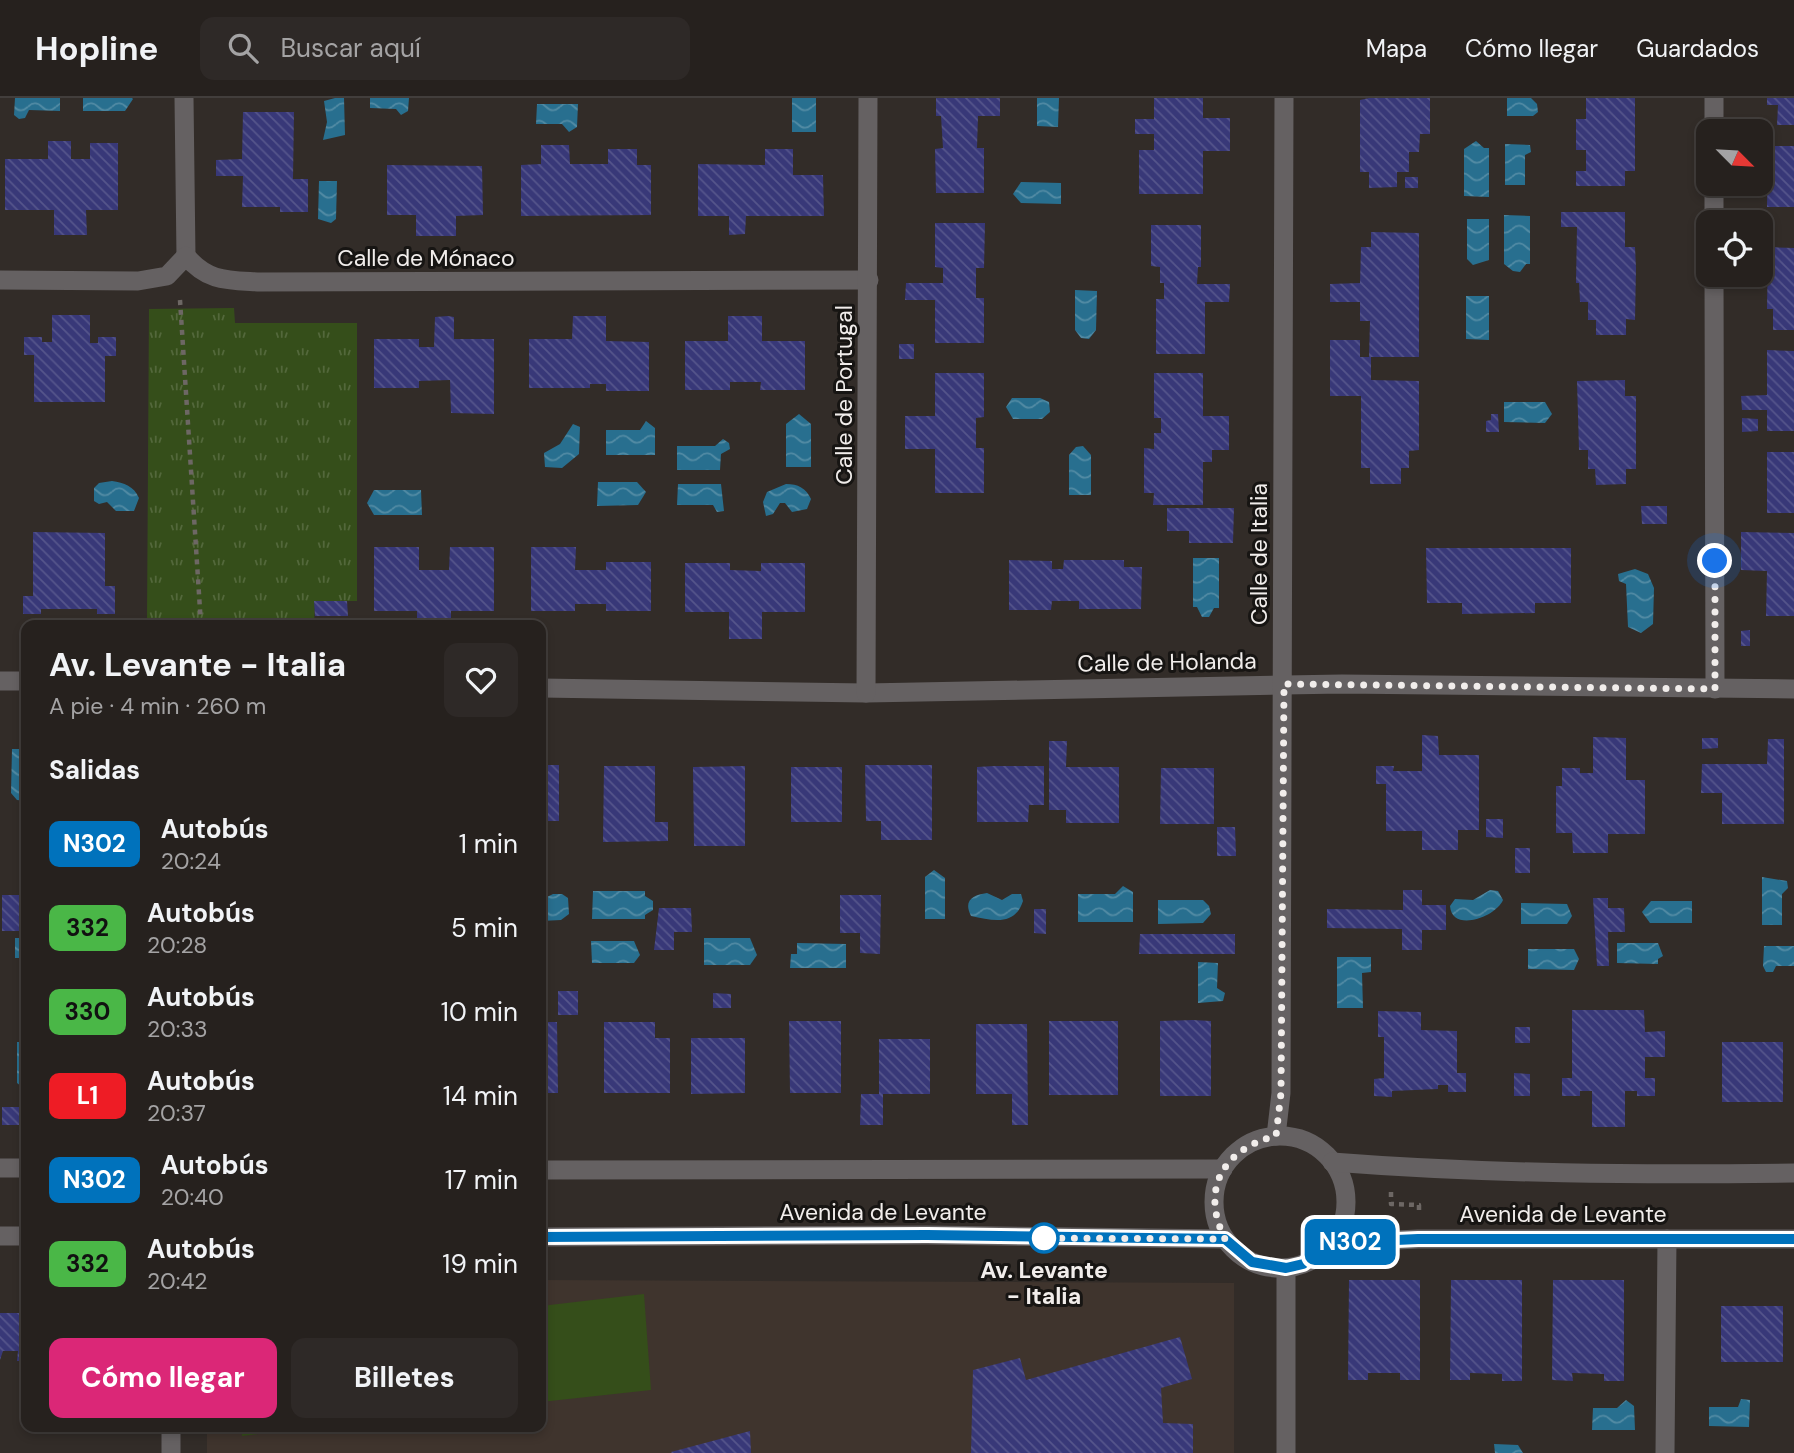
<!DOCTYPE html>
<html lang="es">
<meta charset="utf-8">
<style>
:root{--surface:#26211e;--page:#2e2927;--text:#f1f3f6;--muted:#a4a3a4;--line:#423e3c;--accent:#db2777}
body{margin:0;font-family:"DM Sans",sans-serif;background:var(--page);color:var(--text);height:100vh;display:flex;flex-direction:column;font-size:26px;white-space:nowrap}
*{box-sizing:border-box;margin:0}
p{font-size:23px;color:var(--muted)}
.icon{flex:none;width:38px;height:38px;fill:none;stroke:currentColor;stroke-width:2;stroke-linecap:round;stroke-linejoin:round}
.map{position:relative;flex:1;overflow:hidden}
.panel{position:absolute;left:21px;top:522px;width:525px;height:812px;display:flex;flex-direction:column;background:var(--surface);border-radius:14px;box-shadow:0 4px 10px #0003,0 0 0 2px var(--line)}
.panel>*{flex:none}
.badge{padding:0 14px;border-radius:10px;font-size:24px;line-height:46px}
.needle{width:46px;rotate:114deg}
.fabs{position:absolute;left:1696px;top:21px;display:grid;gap:14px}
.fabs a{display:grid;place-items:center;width:77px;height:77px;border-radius:14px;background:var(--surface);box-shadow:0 4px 10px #0003,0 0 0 2px var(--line);font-size:35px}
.you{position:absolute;width:35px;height:35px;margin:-18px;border:5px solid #fff;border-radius:50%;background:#1a73e8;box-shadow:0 0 0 10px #1a73e833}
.map>.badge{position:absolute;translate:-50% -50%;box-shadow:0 0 0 4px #fff}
h2{padding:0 28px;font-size:26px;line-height:63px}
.round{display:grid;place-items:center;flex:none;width:74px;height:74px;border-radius:14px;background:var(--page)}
.summary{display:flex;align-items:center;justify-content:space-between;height:119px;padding:0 28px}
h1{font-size:33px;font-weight:700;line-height:52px}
.action{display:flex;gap:14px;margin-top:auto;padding:14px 28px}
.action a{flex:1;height:80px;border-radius:14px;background:var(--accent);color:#fff;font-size:28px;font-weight:700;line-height:80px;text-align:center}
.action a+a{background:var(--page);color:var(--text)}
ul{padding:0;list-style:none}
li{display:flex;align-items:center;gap:21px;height:84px;padding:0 28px}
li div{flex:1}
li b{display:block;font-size:26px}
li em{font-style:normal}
li .badge{min-width:77px;font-weight:700;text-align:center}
header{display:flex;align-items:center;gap:42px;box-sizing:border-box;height:98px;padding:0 35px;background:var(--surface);border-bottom:2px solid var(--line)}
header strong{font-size:33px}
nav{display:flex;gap:38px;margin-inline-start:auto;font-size:24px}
.search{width:490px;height:63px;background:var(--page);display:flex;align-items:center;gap:18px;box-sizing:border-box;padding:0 24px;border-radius:14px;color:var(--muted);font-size:26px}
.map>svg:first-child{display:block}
</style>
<header>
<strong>Hopline</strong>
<div class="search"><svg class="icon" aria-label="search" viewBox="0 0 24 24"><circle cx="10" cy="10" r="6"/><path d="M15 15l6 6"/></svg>Buscar aquí</div>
<nav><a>Mapa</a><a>Cómo llegar</a><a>Guardados</a></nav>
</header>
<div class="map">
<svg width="1794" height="1355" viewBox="0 0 1794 1355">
<defs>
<pattern id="grass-tufts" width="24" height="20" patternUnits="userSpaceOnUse" patternTransform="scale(1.75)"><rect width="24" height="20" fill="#354e1a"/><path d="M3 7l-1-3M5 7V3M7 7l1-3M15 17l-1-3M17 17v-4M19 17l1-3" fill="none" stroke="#53683b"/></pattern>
<pattern id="water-waves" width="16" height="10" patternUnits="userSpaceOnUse" patternTransform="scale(1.75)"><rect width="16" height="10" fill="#286f8f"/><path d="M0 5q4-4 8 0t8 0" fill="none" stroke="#528ba4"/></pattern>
<pattern id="building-back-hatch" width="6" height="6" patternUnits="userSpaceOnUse" patternTransform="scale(1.75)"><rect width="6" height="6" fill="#383878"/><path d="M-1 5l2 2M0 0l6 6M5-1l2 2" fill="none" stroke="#55558b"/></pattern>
</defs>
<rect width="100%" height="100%" fill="#322c28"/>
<polygon fill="#3f342d" points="541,1182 1234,1185 1234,1355 207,1355 207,1328 541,1328"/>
<polygon fill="url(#grass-tufts)" points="234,210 235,225 357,225 357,503 315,503 314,527 147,527 149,211"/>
<g fill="#354e1a">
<polygon points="644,1196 651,1292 541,1304 541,1208"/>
<polygon points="241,1328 325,1328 242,1338"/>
</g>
<g fill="url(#water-waves)">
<polygon points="15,0 60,0 60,13 29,12 25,20 19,21 14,17"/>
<polygon points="83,0 132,0 133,1 125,13 83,13"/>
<polygon points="335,0 344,0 345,37 323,42 327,24 324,3"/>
<polygon points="370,0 409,0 408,13 401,17 396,11 370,10"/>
<rect x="792" y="0" width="24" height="34"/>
<polygon points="1037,0 1059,0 1058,29 1037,28"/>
<polygon points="1507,0 1531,0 1537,6 1538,14 1533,18 1507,18"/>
<polygon points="537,6 578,6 577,29 569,34 562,26 536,26"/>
<polygon points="1476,43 1484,50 1489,50 1489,99 1464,98 1464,51"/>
<polygon points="1505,46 1530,47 1531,54 1525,57 1525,87 1505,87"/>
<polygon points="319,83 337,83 336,121 331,125 318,121"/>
<polygon points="1021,84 1061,85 1061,106 1021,105 1013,96"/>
<polygon points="1504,117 1530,118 1530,166 1526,166 1520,174 1513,173 1504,166"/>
<polygon points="1467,121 1489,121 1489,162 1473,167 1467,161"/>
<polygon points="1075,192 1097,193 1096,232 1089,241 1081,240 1075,232"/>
<polygon points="1466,198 1489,198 1489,242 1466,241"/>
<polygon points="1012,300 1040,300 1049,304 1050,314 1042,321 1013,321 1006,309"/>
<polygon points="1504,304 1545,304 1552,316 1545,325 1504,324"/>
<polygon points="799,316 811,326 811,369 786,369 786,326"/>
<polygon points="646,323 655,330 655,357 606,357 606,332 640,332"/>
<polygon points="573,326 580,329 579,356 562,370 545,369 544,355 560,346"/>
<polygon points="723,341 729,345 730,351 721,356 720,372 677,372 677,348 715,348"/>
<polygon points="1083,348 1091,357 1091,397 1069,397 1069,357 1076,349"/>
<path d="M 112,383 C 124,385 134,388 139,400 L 134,413 L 116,413 L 107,404 L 99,406 L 94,403 L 94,390 L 99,385 Z"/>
<polygon points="598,384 637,384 646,394 638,407 597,408"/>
<polygon points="678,386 721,386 724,413 717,414 713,407 677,407"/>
<path d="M 786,386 C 798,386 806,390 811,401 L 807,411 L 792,414 L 785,405 L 780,405 L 773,416 L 766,418 L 763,404 L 767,394 Z"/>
<polygon points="374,392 421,392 422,417 374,417 367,405"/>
<polygon points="1193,460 1219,460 1219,510 1214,510 1209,519 1202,519 1197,509 1193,509"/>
<polygon points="1635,471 1648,476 1654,490 1653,526 1641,535 1628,529 1626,486 1619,483 1618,476"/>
<polygon points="12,651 26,651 26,703 17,702 11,695"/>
<polygon points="934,772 945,780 945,821 925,821 925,779"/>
<polygon points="1762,779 1787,783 1788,790 1782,796 1782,827 1762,827"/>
<polygon points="1123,788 1133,794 1133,824 1078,824 1078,796 1115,796"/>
<path d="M 1490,792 L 1498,793 L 1503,802 C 1496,819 1452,835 1450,808 L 1455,801 L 1473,802 Z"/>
<polygon points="593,793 645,793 645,798 653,803 653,812 645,817 645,821 592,821"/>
<path d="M 987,795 L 1002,802 L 1012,796 L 1021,796 L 1023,803 C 1015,828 994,823 971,818 C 963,802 973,797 987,795 Z"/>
<polygon points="553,796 562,796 568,800 569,816 561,822 541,823 541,802"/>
<polygon points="1158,802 1203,802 1209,808 1211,816 1203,825 1158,826"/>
<polygon points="1651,803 1692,803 1692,825 1650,825 1642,814"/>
<polygon points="1521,805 1567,806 1572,818 1567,826 1521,826"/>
<rect x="15" y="840" width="11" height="20"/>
<polygon points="704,840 750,840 757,857 750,867 704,867"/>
<polygon points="591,843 634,843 640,857 634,865 592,865"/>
<polygon points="797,845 846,846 846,870 790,870 791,856 797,856"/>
<polygon points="1617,845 1658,845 1663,858 1658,861 1658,866 1617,865"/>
<polygon points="1764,848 1794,848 1794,868 1776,868 1773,874 1766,874 1763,868"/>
<polygon points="1528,851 1574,851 1579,861 1574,872 1528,871"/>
<polygon points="1337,859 1371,859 1371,874 1362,875 1363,910 1337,910"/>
<polygon points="1198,864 1218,865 1217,890 1225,895 1223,903 1198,905"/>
<polygon points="17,944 26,944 26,992 17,985"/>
<polygon points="1741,1301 1750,1302 1749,1329 1709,1328 1709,1309 1738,1309"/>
<polygon points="1626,1302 1634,1308 1635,1332 1592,1332 1593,1310 1617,1310"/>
<polygon points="1494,1346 1518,1347 1523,1355 1495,1355"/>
</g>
<g fill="url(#building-back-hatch)">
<polygon points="936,0 1000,0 1000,18 978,18 977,50 984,50 984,95 936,95 935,51 943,50 941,18 936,18"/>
<polygon points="1154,0 1203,0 1203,20 1230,20 1230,53 1203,53 1203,96 1139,96 1139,52 1154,52 1154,36 1135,36 1135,21 1154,21"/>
<polygon points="1369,0 1430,0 1430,36 1420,36 1419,54 1409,54 1409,74 1397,74 1397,89 1369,90 1369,74 1360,74 1360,2"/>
<polygon points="1586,0 1635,0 1635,73 1625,73 1625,88 1576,88 1576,73 1586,73 1586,52 1576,52 1576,21 1586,21"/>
<polygon points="1767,0 1794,0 1794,27 1777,27 1778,7 1767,7"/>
<polygon points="243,14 294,14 293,81 308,81 308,114 280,114 280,109 242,109 243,78 216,78 216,62 242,61"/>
<polygon points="48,43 71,43 71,61 90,61 90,45 118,45 118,112 86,112 87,137 54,137 54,112 5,112 5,61 48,61"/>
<polygon points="541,47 569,47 570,66 608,66 608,51 637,51 637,67 651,67 651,117 521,118 521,67 541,66"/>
<polygon points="1768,48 1794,48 1794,109 1767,109"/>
<polygon points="765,51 793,51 793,77 823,77 824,118 746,118 745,136 729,137 729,118 698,118 698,66 765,67"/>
<polygon points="387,67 482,68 483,117 456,118 456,138 416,138 416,117 387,117"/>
<rect x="1405" y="79" width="13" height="11"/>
<polygon points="1561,114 1625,114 1625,149 1635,149 1636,170 1635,222 1626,221 1626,237 1596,237 1596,222 1588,222 1588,204 1580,204 1579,185 1576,185 1577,129 1561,129"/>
<polygon points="935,125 985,125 984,170 976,170 976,200 984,200 984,245 935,245 935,202 905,202 906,185 943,185 943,170 935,169"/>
<polygon points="1151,127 1201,127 1201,169 1198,169 1197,186 1230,186 1229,204 1205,204 1205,256 1156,256 1156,201 1164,201 1164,185 1160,185 1160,169 1151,168"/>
<polygon points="1371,134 1419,135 1419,259 1371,259 1371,282 1419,283 1419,352 1409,353 1409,370 1401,370 1401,386 1370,386 1370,370 1361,370 1361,298 1330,298 1330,242 1360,242 1360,259 1369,259 1370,223 1360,223 1360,204 1330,204 1330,186 1360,185 1361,149 1371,149"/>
<polygon points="1768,149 1794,150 1794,232 1773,232 1773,211 1767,211"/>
<polygon points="52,217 90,217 90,245 98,245 98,239 116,239 116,258 105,258 105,304 34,304 34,257 24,257 24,239 42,239 42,244 52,244"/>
<polygon points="448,218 454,219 454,241 494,241 494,316 451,315 450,282 419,283 419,290 374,290 374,241 419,241 419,249 434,249 435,219"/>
<polygon points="573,218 606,218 606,243 649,244 649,293 606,293 606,286 590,286 590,290 529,290 529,241 572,241"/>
<polygon points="728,218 762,218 762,243 805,243 805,292 760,292 761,284 730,284 730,292 685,292 685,243 728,243"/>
<rect x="899" y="246" width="15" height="15"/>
<polygon points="1767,252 1794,253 1794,333 1767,333 1767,312 1742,312 1741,298 1767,297"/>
<polygon points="935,275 984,275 984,319 976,320 976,350 984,350 984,395 935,395 935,351 905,351 905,318 935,318"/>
<polygon points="1154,275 1203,275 1203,318 1229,318 1229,352 1212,352 1212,364 1203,364 1203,407 1153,407 1154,395 1144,395 1144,350 1154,351 1154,335 1161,335 1161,320 1154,320"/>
<polygon points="1625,282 1625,298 1636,298 1636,371 1626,371 1626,386 1596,387 1595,371 1588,371 1588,352 1579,352 1577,283"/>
<polygon points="1491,316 1498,316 1499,334 1486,334 1486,323 1491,322"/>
<polygon points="1742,320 1758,321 1758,333 1742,334"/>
<rect x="1767" y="354" width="27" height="61"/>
<polygon points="1641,408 1667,408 1667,426 1642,426"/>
<polygon points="1167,410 1234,410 1233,445 1189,445 1189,433 1167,433"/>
<polygon points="33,434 105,435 105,488 115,488 115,516 97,516 97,511 41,511 41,516 23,516 23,498 33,498"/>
<polygon points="1741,434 1794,435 1794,518 1766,518 1767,473 1741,472"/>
<polygon points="374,449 419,449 419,472 449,472 450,449 494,449 494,513 451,513 451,527 417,527 417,513 374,513"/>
<polygon points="531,449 576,449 575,472 606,472 606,464 651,464 651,513 606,513 606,506 575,506 575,513 531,513"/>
<polygon points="1426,450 1571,450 1571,505 1535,505 1535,515 1462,516 1462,505 1427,505"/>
<polygon points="1009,462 1052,463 1052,471 1063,471 1064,462 1124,462 1124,469 1142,469 1141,511 1079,511 1079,503 1052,503 1051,512 1009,512"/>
<polygon points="685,465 730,465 730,472 761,473 761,465 805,465 805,514 762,514 762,541 729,541 729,514 685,514"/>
<polygon points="314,503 347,503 348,518 315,518"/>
<polygon points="1750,532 1750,548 1741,548 1741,533"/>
<polygon points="1422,637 1438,638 1439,657 1479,657 1479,732 1458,732 1458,752 1422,752 1422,733 1386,733 1386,686 1376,686 1376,668 1394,668 1393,673 1422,673"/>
<polygon points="1593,639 1626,640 1626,682 1645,682 1645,736 1608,736 1608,755 1573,755 1572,735 1556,735 1556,688 1562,688 1562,670 1580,670 1580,675 1593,675"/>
<polygon points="1702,640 1718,640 1718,650 1702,651"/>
<polygon points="1768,641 1784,641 1784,726 1722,726 1722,695 1701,695 1702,666 1767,666"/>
<polygon points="1049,643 1067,643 1066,669 1119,669 1119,725 1066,725 1066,712 1049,712"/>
<rect x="541" y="667" width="18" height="56"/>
<polygon points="865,667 932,667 932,742 881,742 881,723 866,723"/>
<polygon points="604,668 655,668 655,724 668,724 668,743 603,744"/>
<polygon points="745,668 745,748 694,748 693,669"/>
<polygon points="994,668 1044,668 1044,707 1029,707 1028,724 977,724 977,669"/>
<rect x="791" y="669" width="51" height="55"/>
<polygon points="1161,670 1214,670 1214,726 1160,726"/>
<polygon points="1486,721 1503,721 1503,740 1486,739"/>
<polygon points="1217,729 1235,729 1236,758 1217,758"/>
<rect x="1515" y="750" width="15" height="25"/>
<polygon points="1403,792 1422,792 1422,807 1446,807 1446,832 1422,832 1422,852 1402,852 1402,831 1327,830 1327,811 1403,812"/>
<rect x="2" y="797" width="24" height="36"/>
<polygon points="840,797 881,797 880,856 860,855 860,835 840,835"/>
<polygon points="1593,800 1608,800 1608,810 1624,810 1625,834 1608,834 1609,868 1597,868"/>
<polygon points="659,810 691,810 692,834 674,834 674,852 654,852"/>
<polygon points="1034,811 1046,811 1046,836 1034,835"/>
<polygon points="1140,836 1235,836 1235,856 1139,856"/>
<rect x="558" y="893" width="20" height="24"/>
<polygon points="713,895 731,896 731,910 713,910"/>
<polygon points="1572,912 1644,912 1645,934 1665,933 1665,959 1645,959 1645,980 1655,980 1655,998 1637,998 1637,993 1625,993 1625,1029 1592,1029 1592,993 1580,993 1580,998 1562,998 1562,980 1572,980"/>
<polygon points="1378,913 1421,914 1421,932 1457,933 1457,975 1466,975 1466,994 1448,994 1448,987 1438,987 1438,991 1392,993 1392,999 1374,998 1374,981 1384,980 1384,939 1378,939"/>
<polygon points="1193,922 1211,923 1211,998 1160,998 1160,923"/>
<polygon points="789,923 841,923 841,995 790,995"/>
<rect x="1049" y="923" width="69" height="74"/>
<polygon points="541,924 557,924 558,995 541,995"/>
<polygon points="604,924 655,924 655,940 670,940 670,995 604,995"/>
<polygon points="976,926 1027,926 1028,1027 1012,1027 1012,996 976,996"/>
<rect x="1515" y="929" width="15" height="16"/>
<polygon points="691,940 745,940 745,995 691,996"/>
<polygon points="879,941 930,941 930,996 883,996 883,1027 860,1027 861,996 879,996"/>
<rect x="1722" y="944" width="61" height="60"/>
<polygon points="1514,975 1530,976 1530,998 1514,998"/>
<rect x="2" y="1009" width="24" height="18"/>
<polygon points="1349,1182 1420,1182 1420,1282 1400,1282 1400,1275 1368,1275 1368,1282 1348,1282"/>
<polygon points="1451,1182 1522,1182 1522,1283 1502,1283 1502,1276 1470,1275 1470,1282 1450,1282"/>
<polygon points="1553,1182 1624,1182 1624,1283 1604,1283 1604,1276 1572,1275 1573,1283 1552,1282"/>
<rect x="1721" y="1208" width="62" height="56"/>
<polygon points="0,1215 26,1215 26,1263 17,1263 18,1253 3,1253 0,1262"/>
<polygon points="1180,1239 1192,1281 1161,1290 1163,1325 1193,1326 1193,1355 971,1355 973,1272 1020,1260 1026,1282"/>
<polygon points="750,1333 751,1355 672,1355 671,1354"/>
</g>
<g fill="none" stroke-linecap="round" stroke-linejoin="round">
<g stroke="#6d6764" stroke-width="4.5" stroke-dasharray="5 5" stroke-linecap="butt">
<polyline points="180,202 201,527"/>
<polyline points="1391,1094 1391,1106 1419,1107 1419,1115"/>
</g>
<g stroke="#656162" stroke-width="19">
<polyline points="184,0 186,158"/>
<polyline points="1714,0 1714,33"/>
<polyline points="1714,86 1714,124"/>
<polyline points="1714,177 1715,591"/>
<path d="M 0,182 L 138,183 L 167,178 L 186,158 C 208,184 227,182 260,184 L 869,182"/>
<polyline points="0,583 26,583"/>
<polyline points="541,590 866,595 1342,586 1794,591"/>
<polyline points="866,595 868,0"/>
<polyline points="1276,1038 1281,995 1284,0"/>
<polyline points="171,1355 171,1328"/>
<polyline points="1286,1355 1286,1170"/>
<polyline points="1665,1355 1667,1141"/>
</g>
<g stroke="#656162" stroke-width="19">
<circle cx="1280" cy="1104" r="66"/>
<path d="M 1332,1064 C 1486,1076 1640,1077 1794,1075"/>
<polyline points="0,1070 26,1070"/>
<polyline points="541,1072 1223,1071"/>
<polyline points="0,1138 26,1138"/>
<polyline points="541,1139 927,1137 1225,1141"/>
<polyline points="1332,1145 1418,1141 1794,1141"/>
</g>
</g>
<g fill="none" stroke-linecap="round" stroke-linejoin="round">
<defs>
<polyline id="line" points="541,1139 927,1137 1225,1141 1252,1164 1286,1170 1303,1166 1332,1145 1353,1144 1418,1141 1794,1141"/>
</defs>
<use href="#line" stroke="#fff" stroke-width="16"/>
<use href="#line" stroke="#0072bc" stroke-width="10"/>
<path stroke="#f1edeb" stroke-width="7" stroke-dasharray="0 12.6" d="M 1044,1140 L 1034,1140 L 1225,1141 C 1200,1091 1223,1051 1276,1038 L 1281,995 L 1284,586 L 1715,591 L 1715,463"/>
</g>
<circle fill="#fff" stroke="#0072bc" stroke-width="3.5" cx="1044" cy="1140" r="14"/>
<g text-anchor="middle" stroke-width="6" stroke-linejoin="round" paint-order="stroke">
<g font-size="23" fill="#f1edeb" stroke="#171513">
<text x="426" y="168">Calle de Mónaco</text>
<text transform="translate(844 297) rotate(-90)" y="8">Calle de Portugal</text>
<text transform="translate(1259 456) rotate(-90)" y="8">Calle de Italia</text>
<text transform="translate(1167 564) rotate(-1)" y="8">Calle de Holanda</text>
<text x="883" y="1122">Avenida de Levante</text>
<text x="1563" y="1124">Avenida de Levante</text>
</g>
<g font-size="23" font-weight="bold" fill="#f1edeb" stroke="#171513">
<text x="1044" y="1180">Av. Levante<tspan x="1044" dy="26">- Italia</tspan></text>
</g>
</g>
</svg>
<div class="fabs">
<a><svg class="needle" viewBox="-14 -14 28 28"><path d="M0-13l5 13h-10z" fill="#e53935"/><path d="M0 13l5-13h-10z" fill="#a4a3a4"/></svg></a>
<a><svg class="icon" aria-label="locate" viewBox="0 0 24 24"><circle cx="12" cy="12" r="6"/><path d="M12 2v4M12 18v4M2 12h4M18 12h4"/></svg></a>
</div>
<div class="you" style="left:1715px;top:463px"></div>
<b class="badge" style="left:1350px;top:1144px;background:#0072bc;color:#fff">N302</b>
<section class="panel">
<div class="summary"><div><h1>Av. Levante - Italia</h1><p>A pie · 4 min · 260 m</p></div><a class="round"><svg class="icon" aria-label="heart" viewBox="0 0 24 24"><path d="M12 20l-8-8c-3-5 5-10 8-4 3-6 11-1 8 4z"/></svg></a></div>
<h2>Salidas</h2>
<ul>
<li><span class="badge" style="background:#0072bc;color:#fff">N302</span><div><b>Autobús</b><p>20:24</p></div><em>1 min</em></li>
<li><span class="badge" style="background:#4ab747;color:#111">332</span><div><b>Autobús</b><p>20:28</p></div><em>5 min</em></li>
<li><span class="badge" style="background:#4ab747;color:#111">330</span><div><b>Autobús</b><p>20:33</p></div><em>10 min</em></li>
<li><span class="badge" style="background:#ee1c25;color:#fff">L1</span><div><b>Autobús</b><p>20:37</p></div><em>14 min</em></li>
<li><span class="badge" style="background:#0072bc;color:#fff">N302</span><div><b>Autobús</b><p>20:40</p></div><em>17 min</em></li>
<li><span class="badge" style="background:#4ab747;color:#111">332</span><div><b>Autobús</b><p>20:42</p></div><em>19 min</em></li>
</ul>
<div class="action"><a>Cómo llegar</a><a>Billetes</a></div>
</section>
</div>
